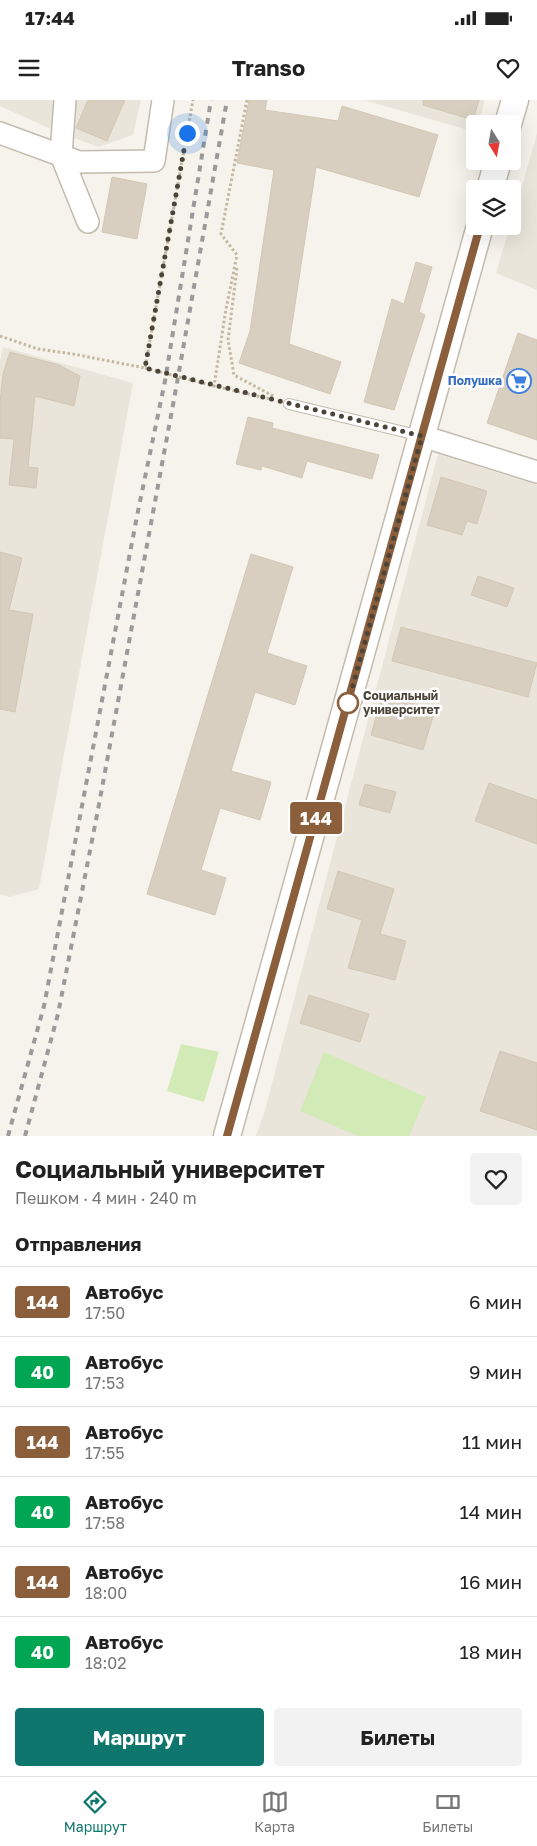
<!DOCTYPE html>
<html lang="ru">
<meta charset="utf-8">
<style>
:root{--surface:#fff;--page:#f2f2f2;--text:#222;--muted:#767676;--line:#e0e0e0;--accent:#0f766e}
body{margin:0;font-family:"Golos Text",sans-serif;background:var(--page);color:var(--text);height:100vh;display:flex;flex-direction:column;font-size:19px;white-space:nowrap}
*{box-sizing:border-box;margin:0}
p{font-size:16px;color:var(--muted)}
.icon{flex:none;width:28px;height:28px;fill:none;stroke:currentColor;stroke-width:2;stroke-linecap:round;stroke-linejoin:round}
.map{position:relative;height:1036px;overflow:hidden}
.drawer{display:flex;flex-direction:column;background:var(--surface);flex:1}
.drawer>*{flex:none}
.badge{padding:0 10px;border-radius:4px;font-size:18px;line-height:32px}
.needle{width:32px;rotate:169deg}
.buttons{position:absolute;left:466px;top:15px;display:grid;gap:10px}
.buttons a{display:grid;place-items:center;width:55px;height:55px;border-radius:5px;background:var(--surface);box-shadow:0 5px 20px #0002;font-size:25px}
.you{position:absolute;width:25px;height:25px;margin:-12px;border:4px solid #fff;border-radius:50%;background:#1a73e8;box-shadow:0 0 0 8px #1a73e833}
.map>.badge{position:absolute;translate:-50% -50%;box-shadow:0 0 0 2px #fff}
h2{padding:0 15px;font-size:19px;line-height:45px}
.round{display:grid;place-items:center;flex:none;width:52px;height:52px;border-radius:5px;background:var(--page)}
.overview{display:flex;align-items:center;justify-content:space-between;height:85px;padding:0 15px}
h1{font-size:24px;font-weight:700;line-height:38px}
.action{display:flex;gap:10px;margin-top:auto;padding:10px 15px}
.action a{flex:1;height:58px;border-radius:5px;background:var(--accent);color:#fff;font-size:20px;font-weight:700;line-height:58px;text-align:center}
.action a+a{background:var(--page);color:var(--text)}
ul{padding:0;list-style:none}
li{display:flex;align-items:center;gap:15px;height:70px;padding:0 15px;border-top:1px solid var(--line)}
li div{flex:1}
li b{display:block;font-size:19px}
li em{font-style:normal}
li .badge{min-width:55px;font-weight:700;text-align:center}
.status{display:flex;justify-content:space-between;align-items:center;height:35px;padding:0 25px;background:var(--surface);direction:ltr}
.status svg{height:14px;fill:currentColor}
header{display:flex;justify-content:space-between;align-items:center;height:65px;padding:0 15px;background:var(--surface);font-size:22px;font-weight:700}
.tabs{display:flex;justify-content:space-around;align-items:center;height:70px;border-top:1px solid var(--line);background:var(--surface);font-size:14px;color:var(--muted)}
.tabs a{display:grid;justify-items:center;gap:2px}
.tabs .current{color:var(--accent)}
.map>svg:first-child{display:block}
</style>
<div class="status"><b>17:44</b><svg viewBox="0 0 49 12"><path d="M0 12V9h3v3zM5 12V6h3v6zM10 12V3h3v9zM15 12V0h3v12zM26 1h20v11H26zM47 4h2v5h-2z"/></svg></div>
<header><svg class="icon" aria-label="menu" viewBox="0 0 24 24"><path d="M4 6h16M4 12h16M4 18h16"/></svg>Transo<svg class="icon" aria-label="heart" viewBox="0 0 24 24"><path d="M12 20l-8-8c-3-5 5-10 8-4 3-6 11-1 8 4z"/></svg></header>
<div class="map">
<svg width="537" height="1036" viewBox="0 0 537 1036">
<rect width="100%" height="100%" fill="#f6f3ec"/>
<g fill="#eae5da">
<polygon points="0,0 57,0 51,29 0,6"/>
<polygon points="77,0 141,0 133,35 98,47 72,37 72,26"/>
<polygon points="364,0 485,0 478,24 475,24 475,32"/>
<polygon points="537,33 537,190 496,173 510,126 512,126 513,118"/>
<polygon points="3,247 133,283 39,789 9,797 0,794 0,261"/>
<polygon points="438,354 537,385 537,1036 256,1036 265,1010"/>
</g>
<g fill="#d2eab5">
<polygon points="181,944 219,952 204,1002 167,991"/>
<polygon points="324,952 426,997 409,1036 358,1036 300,1011"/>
</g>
<g fill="#d8cfc1" stroke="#d3c7b4">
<polygon points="88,0 125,0 107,41 76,28"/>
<polygon points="249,0 267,0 265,10 338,21 342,6 438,35 419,97 316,67 289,244 341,262 330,294 239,263 250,231 274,70 237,63"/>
<polygon points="423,0 479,0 473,20 423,5"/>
<polygon points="112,77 147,84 137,139 102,132"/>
<polygon points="416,162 432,167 419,212 425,215 394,310 364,302 392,199 404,204"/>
<polygon points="518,233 537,240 537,340 487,323"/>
<polygon points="10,252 59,265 80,276 74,306 35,296 28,367 38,368 36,388 9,385 14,339 0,338 0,303 3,274"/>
<polygon points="248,317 273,323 272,328 379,355 372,379 307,361 302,378 262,366 261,370 236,364"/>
<polygon points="441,377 487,391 477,424 467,421 462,435 427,425"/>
<polygon points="0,452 22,458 9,510 33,514 15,612 0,609"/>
<polygon points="251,454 293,467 267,553 307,566 295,605 255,592 231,671 271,682 260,720 220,708 201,770 226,778 215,815 147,794"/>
<polygon points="478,476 514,488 507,507 471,495"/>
<polygon points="401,527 537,563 528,597 392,561"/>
<polygon points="382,595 435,610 423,650 371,635"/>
<polygon points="489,683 537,700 537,744 475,721"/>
<polygon points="365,684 396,692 390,713 359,705"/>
<polygon points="338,771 394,789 380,834 406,841 395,880 348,868 362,820 327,809"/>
<polygon points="309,895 369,914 360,942 300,923"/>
<polygon points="500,951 537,963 537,1030 480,1011"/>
</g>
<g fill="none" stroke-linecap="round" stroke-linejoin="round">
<defs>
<polyline id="service" points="289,304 421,336"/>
<g id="minor">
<polyline points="65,0 61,55 88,122"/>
<polyline points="0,33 79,62 154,61 163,0"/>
<polyline points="422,336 537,372"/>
</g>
<g id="tertiary">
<polyline points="508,24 515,0"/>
<polyline points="490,89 498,61"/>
<polyline points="227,1036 480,126"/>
</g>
</defs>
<use href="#service" stroke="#c2bbae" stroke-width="12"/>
<use href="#minor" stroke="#c2bbae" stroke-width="24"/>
<use href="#tertiary" stroke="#c2bbae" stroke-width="29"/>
<g stroke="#c4b79f" stroke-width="3" stroke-dasharray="2.5 2.5" stroke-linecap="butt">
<polyline points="247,0 221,134 237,155 226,209 214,286 274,300"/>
<polyline points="237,168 228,240 234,275 275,297"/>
<polyline points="0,236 38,249 73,254 145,268 193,0"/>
</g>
<use href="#service" stroke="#fff" stroke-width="10"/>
<use href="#minor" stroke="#fff" stroke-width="21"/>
<use href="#tertiary" stroke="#fff" stroke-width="26"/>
<g stroke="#9a9a9a" stroke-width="4" stroke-dasharray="6 6" stroke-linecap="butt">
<polyline points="8,1036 44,906 137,416 165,281 211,0"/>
<polyline points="25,1036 58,914 97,715 177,283 227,0"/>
</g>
<polyline stroke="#c4b79f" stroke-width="3" stroke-dasharray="2.5 2.5" stroke-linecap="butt" points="145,268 214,286"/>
</g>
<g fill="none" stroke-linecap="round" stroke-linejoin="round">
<defs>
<polyline id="line" points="227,1036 480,126"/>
</defs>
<use href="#line" stroke="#fff" stroke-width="11"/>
<use href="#line" stroke="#8b5e3c" stroke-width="8"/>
<polyline stroke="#4b4439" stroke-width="5" stroke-dasharray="0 9" points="187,33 145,268 422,336 348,603"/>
</g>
<defs>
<symbol id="supermarket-ring" viewBox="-11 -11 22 22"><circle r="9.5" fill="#fff" stroke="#3f7fe0" stroke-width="1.5"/><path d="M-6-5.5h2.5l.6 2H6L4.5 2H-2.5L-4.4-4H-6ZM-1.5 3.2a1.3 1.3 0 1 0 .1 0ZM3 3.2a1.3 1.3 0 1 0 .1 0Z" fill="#3f7fe0"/></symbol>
</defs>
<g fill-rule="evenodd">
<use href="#supermarket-ring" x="505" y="267" width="28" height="28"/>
</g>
<circle fill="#fff" stroke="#8b5e3c" stroke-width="2.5" cx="348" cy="603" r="10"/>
<g text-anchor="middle" stroke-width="5" stroke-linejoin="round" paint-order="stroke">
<g font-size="12" font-weight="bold" fill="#366cbe" stroke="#fff" text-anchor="end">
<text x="502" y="285">Полушка</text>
</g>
<g font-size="12" font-weight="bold" fill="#4b4439" stroke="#fff" text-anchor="start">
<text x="363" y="600">Социальный<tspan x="363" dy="14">университет</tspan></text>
</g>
</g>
</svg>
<div class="buttons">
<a><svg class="needle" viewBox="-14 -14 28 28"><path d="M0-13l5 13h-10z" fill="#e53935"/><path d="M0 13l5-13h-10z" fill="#767676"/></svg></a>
<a><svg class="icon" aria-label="layers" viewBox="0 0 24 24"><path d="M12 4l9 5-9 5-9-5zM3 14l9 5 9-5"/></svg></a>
</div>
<div class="you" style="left:187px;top:33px"></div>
<b class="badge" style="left:316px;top:718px;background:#8b5e3c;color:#fff">144</b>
</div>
<section class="drawer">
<div class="overview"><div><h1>Социальный университет</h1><p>Пешком · 4 мин · 240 m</p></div><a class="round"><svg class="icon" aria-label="heart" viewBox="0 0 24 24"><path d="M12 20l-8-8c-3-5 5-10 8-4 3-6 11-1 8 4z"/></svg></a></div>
<h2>Отправления</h2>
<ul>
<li><span class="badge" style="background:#8b5e3c;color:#fff">144</span><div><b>Автобус</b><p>17:50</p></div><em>6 мин</em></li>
<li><span class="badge" style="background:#00a651;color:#fff">40</span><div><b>Автобус</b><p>17:53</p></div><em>9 мин</em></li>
<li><span class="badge" style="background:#8b5e3c;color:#fff">144</span><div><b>Автобус</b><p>17:55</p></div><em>11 мин</em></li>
<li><span class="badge" style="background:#00a651;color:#fff">40</span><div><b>Автобус</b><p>17:58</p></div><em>14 мин</em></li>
<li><span class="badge" style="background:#8b5e3c;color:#fff">144</span><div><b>Автобус</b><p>18:00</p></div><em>16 мин</em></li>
<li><span class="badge" style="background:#00a651;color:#fff">40</span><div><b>Автобус</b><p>18:02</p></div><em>18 мин</em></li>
</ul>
<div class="action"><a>Маршрут</a><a>Билеты</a></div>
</section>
<nav class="tabs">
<a class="current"><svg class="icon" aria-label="directions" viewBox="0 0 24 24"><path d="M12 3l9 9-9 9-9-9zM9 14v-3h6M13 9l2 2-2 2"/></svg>Маршрут</a>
<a><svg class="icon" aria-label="map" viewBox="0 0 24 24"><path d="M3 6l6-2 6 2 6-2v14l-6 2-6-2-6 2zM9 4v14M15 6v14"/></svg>Карта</a>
<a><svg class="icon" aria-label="tickets" viewBox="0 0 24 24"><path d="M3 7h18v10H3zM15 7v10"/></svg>Билеты</a>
</nav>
